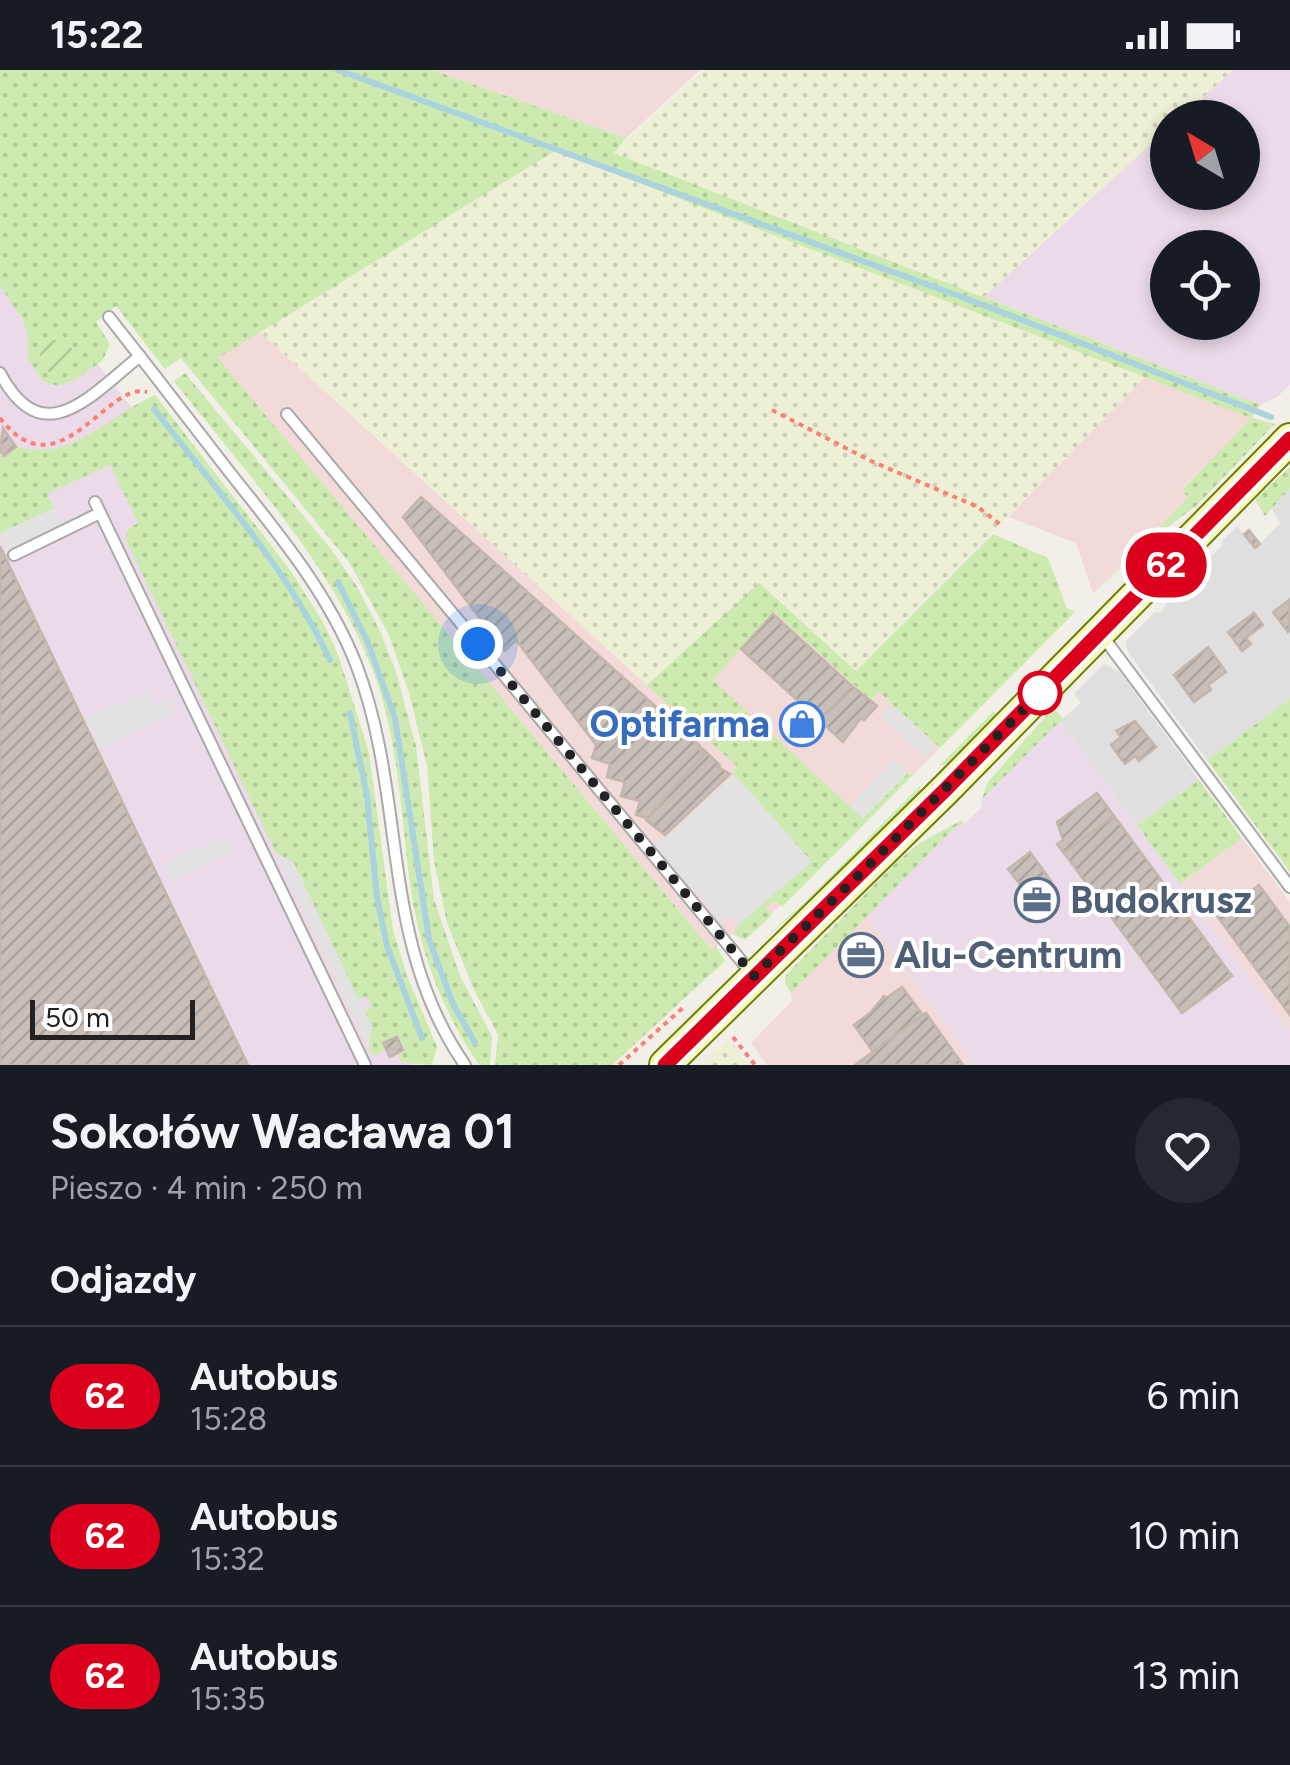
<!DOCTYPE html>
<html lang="pl">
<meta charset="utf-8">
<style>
:root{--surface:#171b24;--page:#242831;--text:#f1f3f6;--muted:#9ea1a6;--line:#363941}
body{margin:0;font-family:Figtree,sans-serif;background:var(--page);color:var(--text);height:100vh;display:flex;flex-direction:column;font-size:38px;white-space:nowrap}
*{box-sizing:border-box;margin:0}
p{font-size:32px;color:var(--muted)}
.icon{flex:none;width:55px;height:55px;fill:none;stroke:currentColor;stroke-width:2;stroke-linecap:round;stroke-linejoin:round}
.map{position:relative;height:995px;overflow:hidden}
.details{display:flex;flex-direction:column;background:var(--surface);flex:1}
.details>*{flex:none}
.badge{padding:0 20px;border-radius:32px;font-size:35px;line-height:65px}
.needle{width:65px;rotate:322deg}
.buttons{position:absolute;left:1150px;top:30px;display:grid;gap:20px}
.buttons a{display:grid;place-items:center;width:110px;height:110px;border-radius:50%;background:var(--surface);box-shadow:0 5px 15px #0003;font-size:50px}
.scale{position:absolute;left:30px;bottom:25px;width:165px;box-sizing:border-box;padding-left:10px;border:5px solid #222;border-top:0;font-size:28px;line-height:35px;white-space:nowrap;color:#222;-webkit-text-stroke:8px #fff;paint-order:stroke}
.you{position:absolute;width:50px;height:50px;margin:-25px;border:8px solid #fff;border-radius:50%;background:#1a73e8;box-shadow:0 0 0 15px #1a73e833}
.map>.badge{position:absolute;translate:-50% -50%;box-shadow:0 0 0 5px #fff}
h2{padding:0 50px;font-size:38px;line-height:90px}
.round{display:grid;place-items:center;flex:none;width:105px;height:105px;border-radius:52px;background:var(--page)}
.overview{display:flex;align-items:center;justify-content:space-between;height:170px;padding:0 50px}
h1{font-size:48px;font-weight:700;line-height:75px}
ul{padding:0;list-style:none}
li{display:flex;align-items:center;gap:30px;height:140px;padding:0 50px;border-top:2px solid var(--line)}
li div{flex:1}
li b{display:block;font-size:38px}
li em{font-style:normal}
li .badge{min-width:110px;font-weight:700;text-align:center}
.status{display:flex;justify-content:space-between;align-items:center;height:70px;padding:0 50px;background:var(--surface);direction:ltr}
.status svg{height:28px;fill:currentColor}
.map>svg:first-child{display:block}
</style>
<div class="status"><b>15:22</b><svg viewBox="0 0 49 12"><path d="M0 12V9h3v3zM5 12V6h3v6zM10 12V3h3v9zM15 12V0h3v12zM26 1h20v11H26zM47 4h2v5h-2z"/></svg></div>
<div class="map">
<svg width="1290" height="995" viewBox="0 0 1290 995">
<defs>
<pattern id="farmland-dots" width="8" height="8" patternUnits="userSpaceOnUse" patternTransform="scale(2.5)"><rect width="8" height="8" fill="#eef0d5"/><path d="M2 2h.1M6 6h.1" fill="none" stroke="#ccceb7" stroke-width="1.8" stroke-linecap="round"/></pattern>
<pattern id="grass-dots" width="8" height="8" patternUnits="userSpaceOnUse" patternTransform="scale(2.5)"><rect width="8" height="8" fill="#cdebb0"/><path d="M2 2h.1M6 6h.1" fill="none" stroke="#b0c997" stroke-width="1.8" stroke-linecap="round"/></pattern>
<pattern id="garden-furrows" width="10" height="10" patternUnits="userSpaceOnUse" patternTransform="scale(2.5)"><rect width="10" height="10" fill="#cdebb0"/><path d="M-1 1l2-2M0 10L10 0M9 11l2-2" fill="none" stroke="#b0c997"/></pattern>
<pattern id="building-hatch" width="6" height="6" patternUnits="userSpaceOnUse" patternTransform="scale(2.5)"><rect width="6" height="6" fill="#c7bfb8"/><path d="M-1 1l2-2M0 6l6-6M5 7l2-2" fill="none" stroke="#aba49e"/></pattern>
</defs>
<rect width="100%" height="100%" fill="#f2efe9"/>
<g fill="#e0dfdf">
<polygon points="1290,418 1290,629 1207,690 1129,584 1125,572 1155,542 1161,543 1176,518 1222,476 1222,471 1237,456 1244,464 1249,460 1260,474 1280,453 1271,437"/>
<polygon points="1104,594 1119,601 1199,710 1137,755 1060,651 1081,633 1074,624"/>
</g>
<g fill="#f2dad9">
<polygon points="433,0 700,0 626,68"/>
<polygon points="260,262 647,615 759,513 940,678 745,870 732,864 712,880 217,288"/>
<polygon points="1145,307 1252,348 1182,419 1189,427 1093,524 1076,473 1008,447"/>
<polygon points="1242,768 1290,832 1290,962 1180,814"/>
<polygon points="866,846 975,995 767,995 751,973 792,931 791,923"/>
</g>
<g fill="#ebdbe8" fill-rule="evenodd">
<path d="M 1233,0 L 1290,0 L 1290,315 L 1277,327 L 1260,335 L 984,227 L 1167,59 L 1168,122 L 1242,122 L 1242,48 L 1181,47 ZM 1168,178 L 1242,178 L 1242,252 L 1168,252 Z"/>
<polygon points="0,171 133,339 104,358 414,995 0,995"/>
<polygon points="1060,651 1290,962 1290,995 975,995 866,846 956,756 964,754 981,738 982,729"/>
</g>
<g fill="url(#farmland-dots)">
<polygon points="704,0 1233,0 1181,47 1168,48 1167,59 984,227 613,83"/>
<polygon points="555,81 720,144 1145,307 856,601 759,514 647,615 260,262"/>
<polygon points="729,969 749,995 700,995"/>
</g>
<g fill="url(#grass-dots)">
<polygon points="0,0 433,0 626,68 614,83 1260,335 1252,348 1275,354 1196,436 1144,475 1094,525 1188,427 1182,420 1251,348 555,81 218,288 711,879 716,876 725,891 612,995 495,995 498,965 474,920 447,853 434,791 427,696 409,623 389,565 349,492 181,288 165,299 116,236 96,252 110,274 103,290 77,309 58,316 43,311 28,289 28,266 23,250 0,216"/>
<path d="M 185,303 L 331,479 L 356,515 L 381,563 L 396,602 L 416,676 L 434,829 L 460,906 L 492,966 L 490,995 L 479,995 C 443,942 420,883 411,820 C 401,752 400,684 379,618 C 342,504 247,405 174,311 Z"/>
<path d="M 155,325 L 290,500 L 323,552 L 339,587 L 369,683 L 393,860 L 407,906 L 437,977 L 432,995 L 401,992 L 398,984 L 406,981 L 398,965 L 382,973 L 385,980 L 373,986 L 369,979 L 372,958 L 365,941 L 371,937 L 366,926 L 358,929 L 294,793 L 276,783 L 126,470 L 128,459 L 138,453 L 110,395 L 47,424 L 54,438 L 0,463 L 0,383 L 4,388 L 19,377 C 74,392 110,344 155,325 Z"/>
<polygon points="1290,397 1290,418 1265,446 1255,429"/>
<polygon points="993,464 1048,488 1067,538 1075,542 940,678 879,622 871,630 774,542 713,610 863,748 908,703 914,704 782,837 775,831 766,838 772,845 745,870 733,864 738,855 811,791 732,702 737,696 647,615 759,513 856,601"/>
<polygon points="1290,629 1290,802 1207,690"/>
<polygon points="1053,638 1063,648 982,729 988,712"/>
<polygon points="993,642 1000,645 951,693 939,696"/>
<polygon points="1199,710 1242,768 1180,814 1137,755"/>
<polygon points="921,715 918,725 840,806 757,875 806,831"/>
<polygon points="962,750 964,754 956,756 791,923 785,914 786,905 899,790 920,773"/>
</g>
<circle fill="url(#garden-furrows)" cx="57" cy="287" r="17"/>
<g fill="#e2e2e2">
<polygon points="54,438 62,454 7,480 0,463"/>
<polygon points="148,621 154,635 168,629 175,643 100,679 86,649"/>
<polygon points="891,634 936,675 924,687 880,645"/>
<polygon points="894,690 908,703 863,749 850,736"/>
<polygon points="735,705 812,792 738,855 730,846 721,853 655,775"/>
<polygon points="226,765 234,781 172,811 164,795"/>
<polygon points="276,783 294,793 372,958 368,976"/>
</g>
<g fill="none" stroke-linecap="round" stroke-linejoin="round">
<g stroke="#aad3df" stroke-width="6">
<polyline points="338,0 978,233 1271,347"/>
<path d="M 154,339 C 216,419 287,498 330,590"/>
<polyline points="338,512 368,573 395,648 429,869 453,934 475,973"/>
<polyline points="350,643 367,726 377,827 387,876 422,968"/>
</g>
</g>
<g fill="url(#building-hatch)" stroke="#c4b6ab" stroke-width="2.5">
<polygon points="3,358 16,377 4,386 0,380"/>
<polygon points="421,427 700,676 701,682 703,679 706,682 647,748 636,745 640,731 621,726 625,712 607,707 610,694 592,688 596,675 516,570 505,581 504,580 403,447"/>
<polygon points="1249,460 1260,474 1255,478 1244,464"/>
<polygon points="0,476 248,995 0,995"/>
<polygon points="1289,530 1290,560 1288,562 1273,542"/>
<polygon points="1254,543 1263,555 1246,568 1251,574 1242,581 1228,562"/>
<polygon points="773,544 852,616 820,651 741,579"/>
<polygon points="1208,577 1226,602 1208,615 1211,620 1194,632 1174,605"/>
<polygon points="852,616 877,636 864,650 861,648 843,672 820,651"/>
<polygon points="1135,651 1156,677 1139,691 1135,686 1125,694 1111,675 1121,667 1116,661"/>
<polygon points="706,682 720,695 718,697 730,704 665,765 646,750"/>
<polygon points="1097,723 1114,746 1064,783 1057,774 1063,770 1057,752"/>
<polygon points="1114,746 1232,906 1182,943 1064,783"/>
<polygon points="1030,782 1051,811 1029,826 1008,799"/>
<polygon points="1259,815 1290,857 1290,945 1217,846"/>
<polygon points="902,917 923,945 873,982 854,955 870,943 884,926 886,928"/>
<polygon points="926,943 963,995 855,995 923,945"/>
<polygon points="397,967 403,980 390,987 383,973"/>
</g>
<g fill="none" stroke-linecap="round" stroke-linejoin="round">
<defs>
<g id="lane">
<path d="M 109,247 C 150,299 191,352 231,404 C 278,463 328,523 356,594 C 408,729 378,870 465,995"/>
<path d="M 0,303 C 43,384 90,326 140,286"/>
<polyline points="287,344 753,905"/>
<polyline points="95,432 365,995"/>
<polyline points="14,485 100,443"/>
<polyline points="1101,564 1290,817"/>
</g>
<polyline id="secondary" points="665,995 946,719 1290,369"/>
</defs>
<use href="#lane" stroke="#a9a9a9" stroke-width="14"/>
<use href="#secondary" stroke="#707d05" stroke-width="34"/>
<g stroke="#fa8072" stroke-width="4" stroke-dasharray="5 5" stroke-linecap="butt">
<polyline points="772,340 871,391 978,437 1002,456"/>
<path d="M 0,348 C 59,425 107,310 147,322"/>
<polyline points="733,967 755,995"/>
<polyline points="619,995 686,935"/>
</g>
<use href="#lane" stroke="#fff" stroke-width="10"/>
<use href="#secondary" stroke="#f7fabf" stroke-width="30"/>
</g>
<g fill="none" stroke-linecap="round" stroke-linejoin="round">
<defs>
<polyline id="line" points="665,995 946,719 1290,369"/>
</defs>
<use href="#line" stroke="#fff" stroke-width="22"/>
<use href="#line" stroke="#db011c" stroke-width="15"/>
<polyline stroke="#222" stroke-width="10" stroke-dasharray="0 18" points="478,574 754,906 861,803 1040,623"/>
</g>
<defs>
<symbol id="shop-ring" viewBox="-11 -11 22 22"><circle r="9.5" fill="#fff" stroke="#3f7fe0" stroke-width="1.5"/><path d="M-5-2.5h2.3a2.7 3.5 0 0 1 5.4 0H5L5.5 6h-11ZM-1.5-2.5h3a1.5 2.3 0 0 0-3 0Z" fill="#3f7fe0"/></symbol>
<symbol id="office-ring" viewBox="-11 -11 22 22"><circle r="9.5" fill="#fff" stroke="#5c6f8a" stroke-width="1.5"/><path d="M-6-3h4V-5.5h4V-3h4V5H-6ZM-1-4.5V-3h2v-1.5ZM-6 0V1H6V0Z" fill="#5c6f8a"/></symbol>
</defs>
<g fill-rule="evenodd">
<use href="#shop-ring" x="777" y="629" width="50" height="50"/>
<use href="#office-ring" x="1012" y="805" width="50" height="50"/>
<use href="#office-ring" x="836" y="860" width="50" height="50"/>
</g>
<circle fill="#fff" stroke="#db011c" stroke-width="5" cx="1040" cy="623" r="20"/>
<g text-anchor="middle" stroke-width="8" stroke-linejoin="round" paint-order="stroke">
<g font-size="38" font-weight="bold" fill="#366cbe" stroke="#fff" text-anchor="end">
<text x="770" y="667">Optifarma</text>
</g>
<g font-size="38" font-weight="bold" fill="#4e5e75" stroke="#fff" text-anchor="start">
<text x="1070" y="843">Budokrusz</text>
<text x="894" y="898">Alu-Centrum</text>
</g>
</g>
</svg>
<div class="buttons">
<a><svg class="needle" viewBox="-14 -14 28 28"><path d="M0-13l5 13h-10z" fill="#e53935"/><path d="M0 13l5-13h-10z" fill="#9ea1a6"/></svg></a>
<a><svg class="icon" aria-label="locate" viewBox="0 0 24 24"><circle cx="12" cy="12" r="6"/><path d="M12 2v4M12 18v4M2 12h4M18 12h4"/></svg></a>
</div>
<div class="scale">50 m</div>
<div class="you" style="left:478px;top:574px"></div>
<b class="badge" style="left:1166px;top:495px;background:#db011c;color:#fff">62</b>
</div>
<section class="details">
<div class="overview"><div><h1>Sokołów Wacława 01</h1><p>Pieszo · 4 min · 250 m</p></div><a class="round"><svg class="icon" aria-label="heart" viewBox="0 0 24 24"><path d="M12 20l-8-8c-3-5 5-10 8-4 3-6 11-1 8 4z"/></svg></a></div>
<h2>Odjazdy</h2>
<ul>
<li><span class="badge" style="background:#db011c;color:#fff">62</span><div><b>Autobus</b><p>15:28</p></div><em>6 min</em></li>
<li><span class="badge" style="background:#db011c;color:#fff">62</span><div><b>Autobus</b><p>15:32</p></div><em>10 min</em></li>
<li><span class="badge" style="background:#db011c;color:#fff">62</span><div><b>Autobus</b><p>15:35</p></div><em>13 min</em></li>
</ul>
</section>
